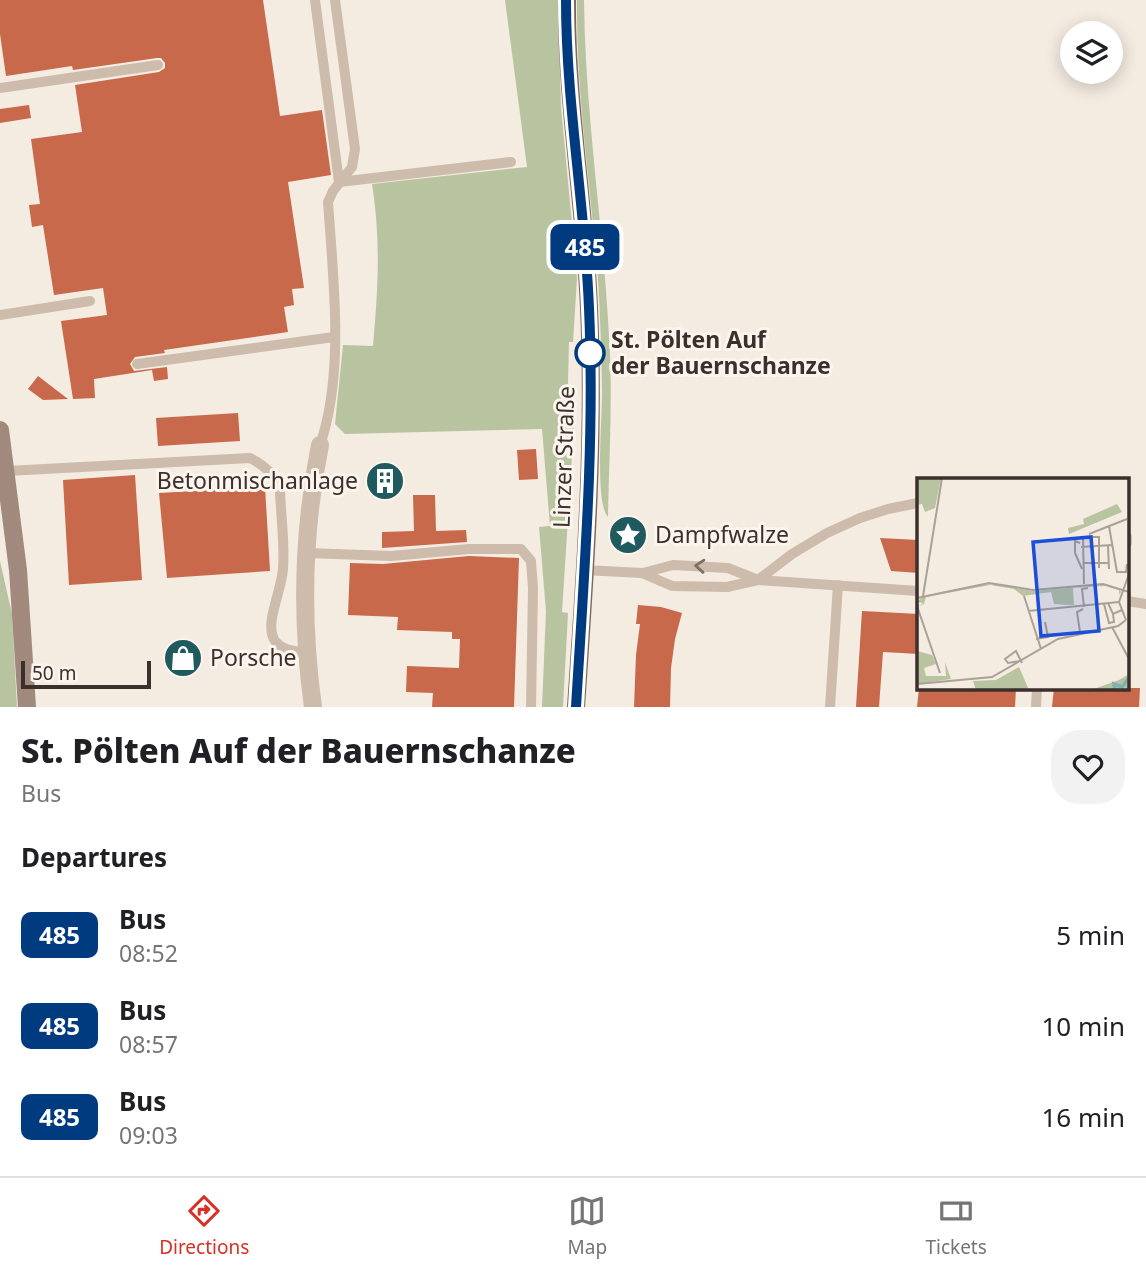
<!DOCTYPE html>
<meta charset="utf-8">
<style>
:root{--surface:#fff;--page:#f2f2f2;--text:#202124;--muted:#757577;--line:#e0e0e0;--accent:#d93025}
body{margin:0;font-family:"Noto Sans",sans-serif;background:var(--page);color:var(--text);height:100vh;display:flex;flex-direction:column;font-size:26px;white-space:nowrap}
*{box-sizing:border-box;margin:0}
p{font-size:23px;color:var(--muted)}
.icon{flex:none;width:38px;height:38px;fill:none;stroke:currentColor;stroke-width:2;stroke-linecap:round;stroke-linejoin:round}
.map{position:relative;height:707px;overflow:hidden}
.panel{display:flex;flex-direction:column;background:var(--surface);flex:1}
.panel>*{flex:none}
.badge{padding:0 14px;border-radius:10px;font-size:24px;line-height:46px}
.buttons{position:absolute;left:1060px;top:21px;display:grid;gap:14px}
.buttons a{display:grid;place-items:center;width:63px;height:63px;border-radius:50%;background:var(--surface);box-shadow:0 4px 18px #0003;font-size:35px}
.scale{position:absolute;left:21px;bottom:18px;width:130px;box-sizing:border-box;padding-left:7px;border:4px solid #3b302b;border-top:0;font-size:19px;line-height:24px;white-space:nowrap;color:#3b302b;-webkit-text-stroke:5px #fbf5ee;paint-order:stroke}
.map>.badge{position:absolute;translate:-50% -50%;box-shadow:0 0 0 4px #fff}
h2{padding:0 21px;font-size:26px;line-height:63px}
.round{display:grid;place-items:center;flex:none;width:74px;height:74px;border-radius:28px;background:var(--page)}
.summary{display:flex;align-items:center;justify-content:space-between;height:119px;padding:0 21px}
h1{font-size:33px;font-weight:800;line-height:52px}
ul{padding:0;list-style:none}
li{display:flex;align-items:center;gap:21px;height:91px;padding:0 21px}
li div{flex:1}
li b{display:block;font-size:26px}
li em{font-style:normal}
li .badge{min-width:77px;font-weight:700;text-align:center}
.tab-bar{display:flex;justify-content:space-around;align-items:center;height:98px;border-top:2px solid var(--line);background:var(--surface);font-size:19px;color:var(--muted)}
.tab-bar a{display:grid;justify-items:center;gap:4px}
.tab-bar .current{color:var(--accent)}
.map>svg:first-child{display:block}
</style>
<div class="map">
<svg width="1146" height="707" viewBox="0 0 1146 707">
<rect width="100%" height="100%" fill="#f4ebe1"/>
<g fill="#b8c4a0">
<path d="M 505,0 L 558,0 L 561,107 L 577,278 L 573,342 L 569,342 L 568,383 L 574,410 L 574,425 L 562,612 L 568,613 L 563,707 L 542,707 L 546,611 L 539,527 L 550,526 L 542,429 L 345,434 L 335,424 L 343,345 L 373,346 C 378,289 381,241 372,184 L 527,167 Z"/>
<path d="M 577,0 L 584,0 C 585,113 603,223 609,336 C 613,396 609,457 608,517 C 594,502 603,413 602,387 C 601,343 600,298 596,254 C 588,169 576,86 577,0 Z"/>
<polygon points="0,561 12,614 17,707 0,707"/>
</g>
<g fill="#c8694b">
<polygon points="0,0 263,0 280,116 322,110 331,175 288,182 304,288 292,289 294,305 284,307 288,332 164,350 165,353 135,357 130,364 134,371 167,367 168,379 154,381 152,370 94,379 95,398 73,399 61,321 107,315 103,288 54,295 43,225 32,227 29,205 40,204 31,139 82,132 75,85 159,72 165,68 165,63 161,58 157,58 73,70 72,66 6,76 0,34"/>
<polygon points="29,105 31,118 0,123 0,109"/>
<polygon points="38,376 68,399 43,400 28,389"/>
<polygon points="238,413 240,441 158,446 156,418"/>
<polygon points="536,449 538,479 519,480 517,450"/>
<circle cx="385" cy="480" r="12"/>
<polygon points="135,475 142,580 69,585 63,480"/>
<polygon points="265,487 270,571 167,578 159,493"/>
<polygon points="413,495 435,495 436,531 466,530 467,542 382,548 382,532 414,531"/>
<polygon points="880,538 919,540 919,573 891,571"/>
<polygon points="469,556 519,558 514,707 432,707 433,693 406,692 407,666 459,668 460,639 452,639 452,632 397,630 398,617 348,615 350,563 383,564"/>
<polygon points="638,605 661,607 682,613 675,639 671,668 670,707 634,707 636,655 640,624 636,624"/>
<polygon points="862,611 919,614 919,654 883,652 879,707 856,707"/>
<polygon points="919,688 1016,688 1015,707 917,707"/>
<polygon points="1054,688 1140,688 1139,707 1052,707"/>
</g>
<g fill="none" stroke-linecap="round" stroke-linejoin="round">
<g stroke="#cdbbac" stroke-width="10">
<polyline points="315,0 339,182 511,162"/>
<polyline points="0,88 158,65"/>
<polyline points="0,315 90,301"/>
<polyline points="137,364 334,337"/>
<path d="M 320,445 C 345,373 333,277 328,202 L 333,191 L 352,167 L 355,149 L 335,0"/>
<path d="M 7,471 L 250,458 C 266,466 275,475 280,492 C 281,517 285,544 283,569 C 280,604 247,652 307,652"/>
<polyline points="1127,537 1127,543"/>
<polyline points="307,553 391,556 469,549 521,549 531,561 533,588 531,707"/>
<polyline points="584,570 642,573 672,586 727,587 758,580 792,554 827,533 860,518 888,509 918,503"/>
<polyline points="643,573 673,565 728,568 758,580 918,591"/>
<polyline points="1127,601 1146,604"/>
<polyline points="830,707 838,585"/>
<polyline points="1036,707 1037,688"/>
</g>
<path stroke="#cdbbac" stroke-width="18" d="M 313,707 C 301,621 303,530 320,445"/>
<polyline stroke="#a18a7d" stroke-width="18" points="0,430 18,570 27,707"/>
<path stroke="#7d675c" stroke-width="18" d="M 567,0 C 566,103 585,205 589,308 C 595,441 585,575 576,707"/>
</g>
<defs><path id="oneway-chevron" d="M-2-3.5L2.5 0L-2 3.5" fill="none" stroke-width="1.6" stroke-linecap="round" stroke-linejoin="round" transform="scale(1.75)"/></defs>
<use stroke="#7d6f65" href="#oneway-chevron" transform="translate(700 566) rotate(-176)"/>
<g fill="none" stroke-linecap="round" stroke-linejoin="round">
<defs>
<path id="line" d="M 566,0 C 566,103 585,205 589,308 C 595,441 584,574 576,707"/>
</defs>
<use href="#line" stroke="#fff" stroke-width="16"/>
<use href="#line" stroke="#003b80" stroke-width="10"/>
</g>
<defs>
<symbol id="building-disc" viewBox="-11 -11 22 22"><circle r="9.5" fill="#1f5a5e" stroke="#fbf5ee"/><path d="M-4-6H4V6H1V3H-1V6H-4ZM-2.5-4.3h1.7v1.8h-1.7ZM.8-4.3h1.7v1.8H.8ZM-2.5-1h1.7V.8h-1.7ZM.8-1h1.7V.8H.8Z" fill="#fff"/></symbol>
<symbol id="sight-disc" viewBox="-11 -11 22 22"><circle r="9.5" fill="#1f5a5e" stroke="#fbf5ee"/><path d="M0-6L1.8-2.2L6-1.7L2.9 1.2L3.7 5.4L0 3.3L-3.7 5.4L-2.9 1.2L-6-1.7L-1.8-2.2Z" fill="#fff"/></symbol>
<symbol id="shop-disc" viewBox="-11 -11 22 22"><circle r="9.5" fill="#1f5a5e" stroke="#fbf5ee"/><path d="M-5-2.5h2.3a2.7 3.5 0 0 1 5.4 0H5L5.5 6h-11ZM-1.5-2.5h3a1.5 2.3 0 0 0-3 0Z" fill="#fff"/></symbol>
</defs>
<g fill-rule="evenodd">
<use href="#building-disc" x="363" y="459" width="44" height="44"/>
<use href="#sight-disc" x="606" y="513" width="44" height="44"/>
<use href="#shop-disc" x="161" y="636" width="44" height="44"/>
</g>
<circle fill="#fff" stroke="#003b80" stroke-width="3.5" cx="590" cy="353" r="14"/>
<g text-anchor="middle" stroke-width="6" stroke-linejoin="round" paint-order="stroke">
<g font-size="23" font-weight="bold" fill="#3b302b" stroke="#fbf5ee" text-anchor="start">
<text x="611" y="348">St. Pölten Auf<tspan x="611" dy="26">der Bauernschanze</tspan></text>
</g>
<g font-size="23" fill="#3b302b" stroke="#fbf5ee">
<text transform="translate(564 457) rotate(-88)" y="8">Linzer Straße</text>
</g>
<g font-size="23" fill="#3b302b" stroke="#fbf5ee" text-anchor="start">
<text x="358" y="489" text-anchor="end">Betonmischanlage</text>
<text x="655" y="543">Dampfwalze</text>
<text x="210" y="666">Porsche</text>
</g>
</g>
<g transform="translate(917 478)">
<rect width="212" height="212" fill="#f4ebe1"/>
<path d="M 0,0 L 24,0 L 18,30 L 8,34 L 5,26 L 0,27 ZM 200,26 L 205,34 L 152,56 L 151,50 L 167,46 L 166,41 ZM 67,106 L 82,107 L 116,113 L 186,107 L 202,111 L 204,114 L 202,117 L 202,112 L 189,108 L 156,110 L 157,127 L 150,127 L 137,126 L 134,114 L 106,118 L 97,111 L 73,107 L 9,119 L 7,126 L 2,128 L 6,125 L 0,124 L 4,120 L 25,114 ZM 0,173 L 15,177 L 19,186 L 7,190 L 9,198 L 29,198 L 28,184 L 34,201 L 0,206 ZM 102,189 L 112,212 L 59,212 L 56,203 L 79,202 ZM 212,196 L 212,212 L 174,212 L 202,202 Z" fill="#b8c4a0"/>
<path fill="none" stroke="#7fb0b2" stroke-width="3.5" d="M 198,212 L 197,206 L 205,209 L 212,200"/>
<path fill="none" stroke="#aaa098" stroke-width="2" d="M 192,48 L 200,94 L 209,94 L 210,86M 172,56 L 210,41M 163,65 L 158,63 L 158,75 L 165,91M 191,68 L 192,91M 164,69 L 195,67M 166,85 L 192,85M 167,106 L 166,59 L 182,59 L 182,90M 6,118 L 25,0M 107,118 L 124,171M 0,120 L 72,105 L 116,112 L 186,106 L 212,114M 191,125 L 196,136 L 205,132M 187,126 L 192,145 L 197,144 L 196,136M 0,128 L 23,195M 167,129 L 165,111 L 171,110M 111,133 L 202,124M 209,142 L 202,124 L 212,96M 195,149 L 212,181M 163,154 L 160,134 L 166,131M 119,161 L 131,159 L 128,144M 103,183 L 91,185 L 88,181 L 99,173 L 105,185M 0,206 L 75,199 L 141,161 L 201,148 L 209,142"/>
<path fill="#1d4ed8" fill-opacity="0.15" stroke="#1d4ed8" stroke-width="3.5" d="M 174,59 L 182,153 L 124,158 L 116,64 Z"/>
<rect width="212" height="212" fill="none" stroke="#3b302b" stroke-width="3.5"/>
</g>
</svg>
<div class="buttons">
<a><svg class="icon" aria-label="layers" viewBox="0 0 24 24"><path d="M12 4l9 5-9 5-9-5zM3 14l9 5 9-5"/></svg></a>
</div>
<div class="scale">50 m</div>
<b class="badge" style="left:585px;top:247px;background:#003b80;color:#fff">485</b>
</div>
<section class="panel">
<div class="summary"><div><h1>St. Pölten Auf der Bauernschanze</h1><p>Bus</p></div><a class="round"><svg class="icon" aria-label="heart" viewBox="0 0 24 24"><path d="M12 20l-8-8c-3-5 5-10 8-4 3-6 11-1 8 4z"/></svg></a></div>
<h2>Departures</h2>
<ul>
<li><span class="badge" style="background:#003b80;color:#fff">485</span><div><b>Bus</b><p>08:52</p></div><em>5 min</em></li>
<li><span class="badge" style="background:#003b80;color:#fff">485</span><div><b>Bus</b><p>08:57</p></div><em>10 min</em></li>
<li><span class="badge" style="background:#003b80;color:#fff">485</span><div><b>Bus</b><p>09:03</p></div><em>16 min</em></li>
</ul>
</section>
<nav class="tab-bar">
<a class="current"><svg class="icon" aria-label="directions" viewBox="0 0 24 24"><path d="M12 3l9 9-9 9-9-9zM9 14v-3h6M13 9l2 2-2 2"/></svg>Directions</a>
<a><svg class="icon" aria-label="map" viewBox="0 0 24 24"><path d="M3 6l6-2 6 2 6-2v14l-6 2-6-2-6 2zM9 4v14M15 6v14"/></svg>Map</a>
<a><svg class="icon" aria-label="tickets" viewBox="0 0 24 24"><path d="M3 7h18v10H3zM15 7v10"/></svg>Tickets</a>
</nav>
